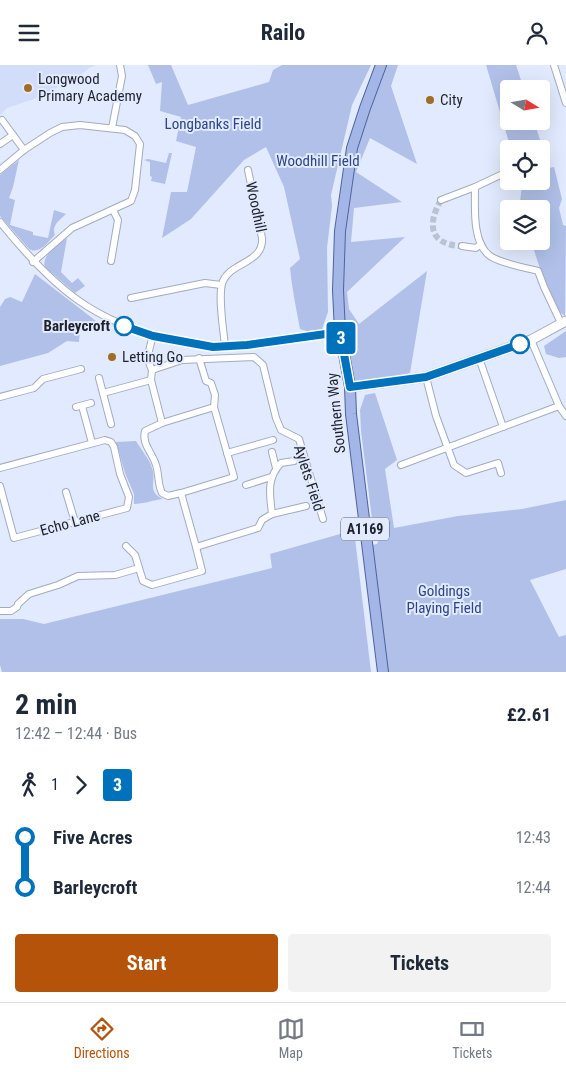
<!DOCTYPE html>
<meta charset="utf-8">
<style>
:root{--surface:#fff;--page:#f2f2f3;--text:#1f2937;--muted:#747a83;--line:#e0e1e3;--accent:#b45309}
body{margin:0;font-family:"Roboto Condensed",sans-serif;background:var(--page);color:var(--text);height:100vh;display:flex;flex-direction:column;font-size:19px;white-space:nowrap}
*{box-sizing:border-box;margin:0}
p{font-size:16px;color:var(--muted)}
.icon{flex:none;width:28px;height:28px;fill:none;stroke:currentColor;stroke-width:2;stroke-linecap:round;stroke-linejoin:round}
.map{position:relative;height:607px;overflow:hidden}
.details{display:flex;flex-direction:column;background:var(--surface);flex:1}
.details>*{flex:none}
.badge{padding:0 10px;border-radius:4px;font-size:18px;line-height:32px}
.needle{width:32px;rotate:101deg}
.controls{position:absolute;left:500px;top:15px;display:grid;gap:10px}
.controls a{display:grid;place-items:center;width:50px;height:50px;border-radius:5px;background:var(--surface);box-shadow:0 5px 20px #0002;font-size:25px}
.map>.badge{position:absolute;translate:-50% -50%;box-shadow:0 0 0 2px #fff}
.legs{display:flex;align-items:center;gap:8px;height:55px;padding:0 15px;font-size:16px}
.legs p{margin-inline-start:auto}
.headline{display:flex;align-items:center;justify-content:space-between;height:85px;padding:0 15px}
h1{font-size:28px;font-weight:700;line-height:38px}
.button{display:flex;gap:10px;margin-top:auto;padding:10px 15px}
.button a{flex:1;height:58px;border-radius:5px;background:var(--accent);color:#fff;font-size:20px;font-weight:700;line-height:58px;text-align:center}
.button a+a{background:var(--page);color:var(--text)}
ul{padding:0 15px;list-style:none}
li{display:flex;align-items:center;gap:18px;height:50px;font-size:19px}
li i{display:grid;place-items:center;width:8px;height:100%;margin:0 6px;background:currentColor}
li i::after{content:'';width:12px;height:12px;margin:-6px;border:4px solid;border-radius:50%;background:var(--surface)}
li p{margin-inline-start:auto}
li:first-child i{background:linear-gradient(#0000 50%,currentColor 0)}
li:last-child i{background:linear-gradient(currentColor 50%,#0000 0)}
header{display:flex;justify-content:space-between;align-items:center;height:65px;padding:0 15px;background:var(--surface);font-size:22px;font-weight:700}
.menu{display:flex;justify-content:space-around;align-items:center;height:70px;border-top:1px solid var(--line);background:var(--surface);font-size:14px;color:var(--muted)}
.menu a{display:grid;justify-items:center;gap:2px}
.menu .on{color:var(--accent)}
.map>svg:first-child{display:block}
</style>
<header><svg class="icon" aria-label="menu" viewBox="0 0 24 24"><path d="M4 6h16M4 12h16M4 18h16"/></svg>Railo<svg class="icon" aria-label="person" viewBox="0 0 24 24"><circle cx="12" cy="8" r="4"/><path d="M4 21q1-7 8-7t8 7"/></svg></header>
<div class="map">
<svg width="566" height="607" viewBox="0 0 566 607">
<rect width="100%" height="100%" fill="#e1eafe"/>
<polygon fill="#d2def9" points="0,0 97,0 89,3 78,12 34,34 7,43 0,50"/>
<g fill="#b0c0e8">
<path d="M 148,0 L 171,0 L 188,40 L 269,17 L 273,5 L 282,0 L 371,0 L 352,40 L 331,130 L 332,141 L 327,183 L 328,247 L 322,264 L 310,267 L 300,264 C 296,243 292,224 290,203 L 300,194 L 284,122 L 266,82 L 244,95 L 191,154 L 162,173 L 171,127 L 187,127 L 196,82 L 176,76 L 181,52 L 160,46 L 162,17 L 156,19 Z"/>
<polygon points="385,0 398,0 391,21 417,99 370,73 356,107 402,137 354,143 351,177 405,172 347,227 349,244 359,259 427,206 410,308 357,318 354,315 342,277 343,192 349,118 367,46"/>
<polygon points="486,0 516,0 524,24 509,24 509,56 534,56 549,103 554,102 562,134 559,143 563,160 566,161 565,251 558,246 545,219 531,176 541,176 541,144 519,144 522,121 521,116 541,116 541,84 511,84"/>
<polygon points="169,88 172,88 165,119 151,116 152,112 150,111 150,97 144,95 148,94 166,98"/>
<path d="M 19,95 L 13,122 L 9,133 L 15,135 L 10,160 L 33,167 L 33,170 L 48,173 L 54,145 L 66,149 C 60,155 51,160 55,170 C 48,177 39,190 29,184 L 0,151 L 0,110 Z"/>
<path d="M 67,173 L 61,207 L 72,218 L 78,213 L 85,221 L 75,228 L 45,202 C 41,190 58,181 67,173 Z"/>
<polygon points="35,209 96,256 80,264 79,277 67,276 48,288 0,301 0,242 5,234 10,232 22,237"/>
<polygon points="566,266 566,292 559,293 546,289 544,281"/>
<polygon points="375,328 397,395 385,404 394,463 458,451 522,444 566,435 566,504 530,515 559,572 566,570 566,607 387,607 372,480 377,479 381,470 372,454 361,366 360,345 365,330"/>
<path d="M 136,376 C 140,383 150,395 152,403 C 157,417 146,426 163,434 C 153,435 143,439 134,439 L 134,429 L 125,408 L 116,377 Z"/>
<polygon points="354,465 371,607 2,607 0,600 0,554 23,554 44,559 272,503 270,489"/>
</g>
<g fill="none" stroke-linecap="round" stroke-linejoin="round">
<path stroke="#bac2d3" stroke-width="6" stroke-dasharray="6 3" stroke-linecap="butt" d="M 441,135 C 427,159 429,180 462,181"/>
<defs>
<g id="street">
<polyline points="554,0 566,38"/>
<polyline points="2,55 24,85"/>
<polyline points="112,63 122,11 120,0"/>
<polyline points="0,79 13,70"/>
<polyline points="0,105 24,85 50,68 62,62 80,60 125,65 135,71 140,79 135,125 131,136 72,163 33,197"/>
<path d="M 509,106 L 475,122 C 475,142 472,178 490,191 C 500,198 526,203 538,206 L 544,222 L 561,258"/>
<polyline points="441,135 475,122"/>
<path d="M 0,157 C 51,220 93,259 175,275 C 191,279 207,282 224,282 C 263,281 301,271 340,267"/>
<polyline points="462,181 476,183 481,179"/>
<polyline points="111,196 118,155 113,145"/>
<polyline points="131,233 205,218 221,220"/>
<path d="M 153,271 C 149,284 146,293 152,305 L 182,295 L 254,292 L 263,300 L 276,353 L 281,365 L 299,374 L 323,454"/>
<polyline points="531,275 559,341 566,351"/>
<path d="M 225,282 C 224,267 217,229 223,216 C 231,197 264,198 262,173 L 248,105"/>
<polyline points="199,293 206,316 211,318 215,330 214,342"/>
<polyline points="479,293 503,362"/>
<polyline points="152,305 151,315 162,358 214,342 234,412 181,428 196,482"/>
<polyline points="426,312 436,351 454,400 466,408 498,398 501,408"/>
<polyline points="99,313 111,359"/>
<polyline points="103,328 151,315"/>
<polyline points="0,332 34,323 43,314 81,304"/>
<polyline points="82,341 92,378"/>
<polyline points="76,342 91,338"/>
<path d="M 162,358 L 145,366 C 141,380 155,390 157,404 C 159,413 158,420 162,428 L 168,431 L 181,428"/>
<polyline points="272,387 276,403"/>
<polyline points="227,388 273,375"/>
<polyline points="401,400 559,341"/>
<polyline points="0,403 105,375 111,377 114,382 120,409 129,432 127,443 14,473 0,421"/>
<polyline points="246,420 271,412"/>
<polyline points="66,427 75,457"/>
<polyline points="272,449 306,441"/>
<polyline points="126,481 135,490 139,503"/>
<path d="M 0,546 L 11,546 L 17,542 L 18,539 L 29,529 L 58,520 L 78,511 L 115,510 L 139,503 L 143,516 L 152,520 L 202,506 L 196,482 L 258,463 L 262,455 L 272,449 C 270,430 266,414 281,398 L 294,396"/>
</g>
<polyline id="secondary" points="350,322 426,312 531,275 566,256"/>
<polyline id="primary" points="381,0 365,43 352,83 340,166 338,225 340,267 350,322 351,349 383,607"/>
</defs>
<use href="#street" stroke="#a3abbe" stroke-width="8"/>
<use href="#secondary" stroke="#a3abbe" stroke-width="11"/>
<use href="#primary" stroke="#4d639b" stroke-width="12"/>
<use href="#street" stroke="#fff" stroke-width="6"/>
<use href="#secondary" stroke="#fff" stroke-width="9"/>
<use href="#primary" stroke="#a4b6e8" stroke-width="10"/>
</g>
<g fill="none" stroke-linecap="round" stroke-linejoin="round">
<defs>
<polyline id="line-1" points="124,261 153,271 213,282 247,280 340,267 350,322 426,312 520,279"/>
</defs>
<use href="#line-1" stroke="#fff" stroke-width="11"/>
<use href="#line-1" stroke="#0072bc" stroke-width="8"/>
</g>
<g fill="#a16d25" stroke="#e1eafe" stroke-width="2">
<circle cx="28" cy="23" r="5"/>
<circle cx="430" cy="35" r="5"/>
<circle cx="112" cy="292" r="5"/>
</g>
<g fill="#fff" stroke="#0072bc" stroke-width="2.5">
<circle cx="124" cy="261" r="9"/>
<circle cx="520" cy="279" r="9"/>
</g>
<g text-anchor="middle" stroke-width="4" stroke-linejoin="round" paint-order="stroke">
<rect fill="#e1eafe" stroke="#585d69" stroke-width="1" x="341" y="452.5" width="48" height="23" rx="4"/>
<g font-size="14" font-weight="bold" fill="#1e2129">
<text x="365" y="469">A1169</text>
</g>
<g font-size="15" fill="#1e2129" stroke="#e1eafe" text-anchor="start">
<text x="38" y="19">Longwood<tspan x="38" dy="17">Primary Academy</tspan></text>
<text x="440" y="40">City</text>
<text x="122" y="297">Letting Go</text>
</g>
<g font-size="15" fill="#2d4485" stroke="#e1eafe">
<text x="213" y="64">Longbanks Field</text>
<text x="318" y="101">Woodhill Field</text>
<text x="444" y="531">Goldings<tspan x="444" dy="17">Playing Field</tspan></text>
</g>
<g font-size="15" fill="#1e2129" stroke="#e1eafe">
<text transform="translate(256 142) rotate(78)" y="5">Woodhill</text>
<text transform="translate(336 348) rotate(-96)" y="5">Southern Way</text>
<text transform="translate(309 413) rotate(72)" y="5">Aylets Field</text>
<text transform="translate(70 458) rotate(-15)" y="5">Echo Lane</text>
</g>
<g font-size="15" font-weight="bold" fill="#1e2129" stroke="#e1eafe" text-anchor="end">
<text x="110" y="266">Barleycroft</text>
</g>
</g>
</svg>
<div class="controls">
<a><svg class="needle" viewBox="-14 -14 28 28"><path d="M0-13l5 13h-10z" fill="#e53935"/><path d="M0 13l5-13h-10z" fill="#747a83"/></svg></a>
<a><svg class="icon" aria-label="locate" viewBox="0 0 24 24"><circle cx="12" cy="12" r="6"/><path d="M12 2v4M12 18v4M2 12h4M18 12h4"/></svg></a>
<a><svg class="icon" aria-label="layers" viewBox="0 0 24 24"><path d="M12 4l9 5-9 5-9-5zM3 14l9 5 9-5"/></svg></a>
</div>
<b class="badge" style="left:341px;top:273px;background:#0072bc;color:#fff">3</b>
</div>
<section class="details">
<div class="headline"><div><h1>2 min</h1><p>12:42 – 12:44 · Bus</p></div><b>£2.61</b></div>
<div class="legs"><svg class="icon" aria-label="walk" viewBox="0 0 24 24"><circle cx="13" cy="4" r="2"/><path d="M13 8l-2 6 4 7M11 14l-3 7M7 12l3-4h3l4 4"/></svg>1<svg class="icon" aria-label="forward" viewBox="0 0 24 24"><path d="M9 5l7 7-7 7"/></svg><b class="badge" style="background:#0072bc;color:#fff">3</b></div>
<ul>
<li><i style="color:#0072bc"></i><b>Five Acres</b><p>12:43</p></li>
<li><i style="color:#0072bc"></i><b>Barleycroft</b><p>12:44</p></li>
</ul>
<div class="button"><a>Start</a><a>Tickets</a></div>
</section>
<nav class="menu">
<a class="on"><svg class="icon" aria-label="directions" viewBox="0 0 24 24"><path d="M12 3l9 9-9 9-9-9zM9 14v-3h6M13 9l2 2-2 2"/></svg>Directions</a>
<a><svg class="icon" aria-label="map" viewBox="0 0 24 24"><path d="M3 6l6-2 6 2 6-2v14l-6 2-6-2-6 2zM9 4v14M15 6v14"/></svg>Map</a>
<a><svg class="icon" aria-label="tickets" viewBox="0 0 24 24"><path d="M3 7h18v10H3zM15 7v10"/></svg>Tickets</a>
</nav>
